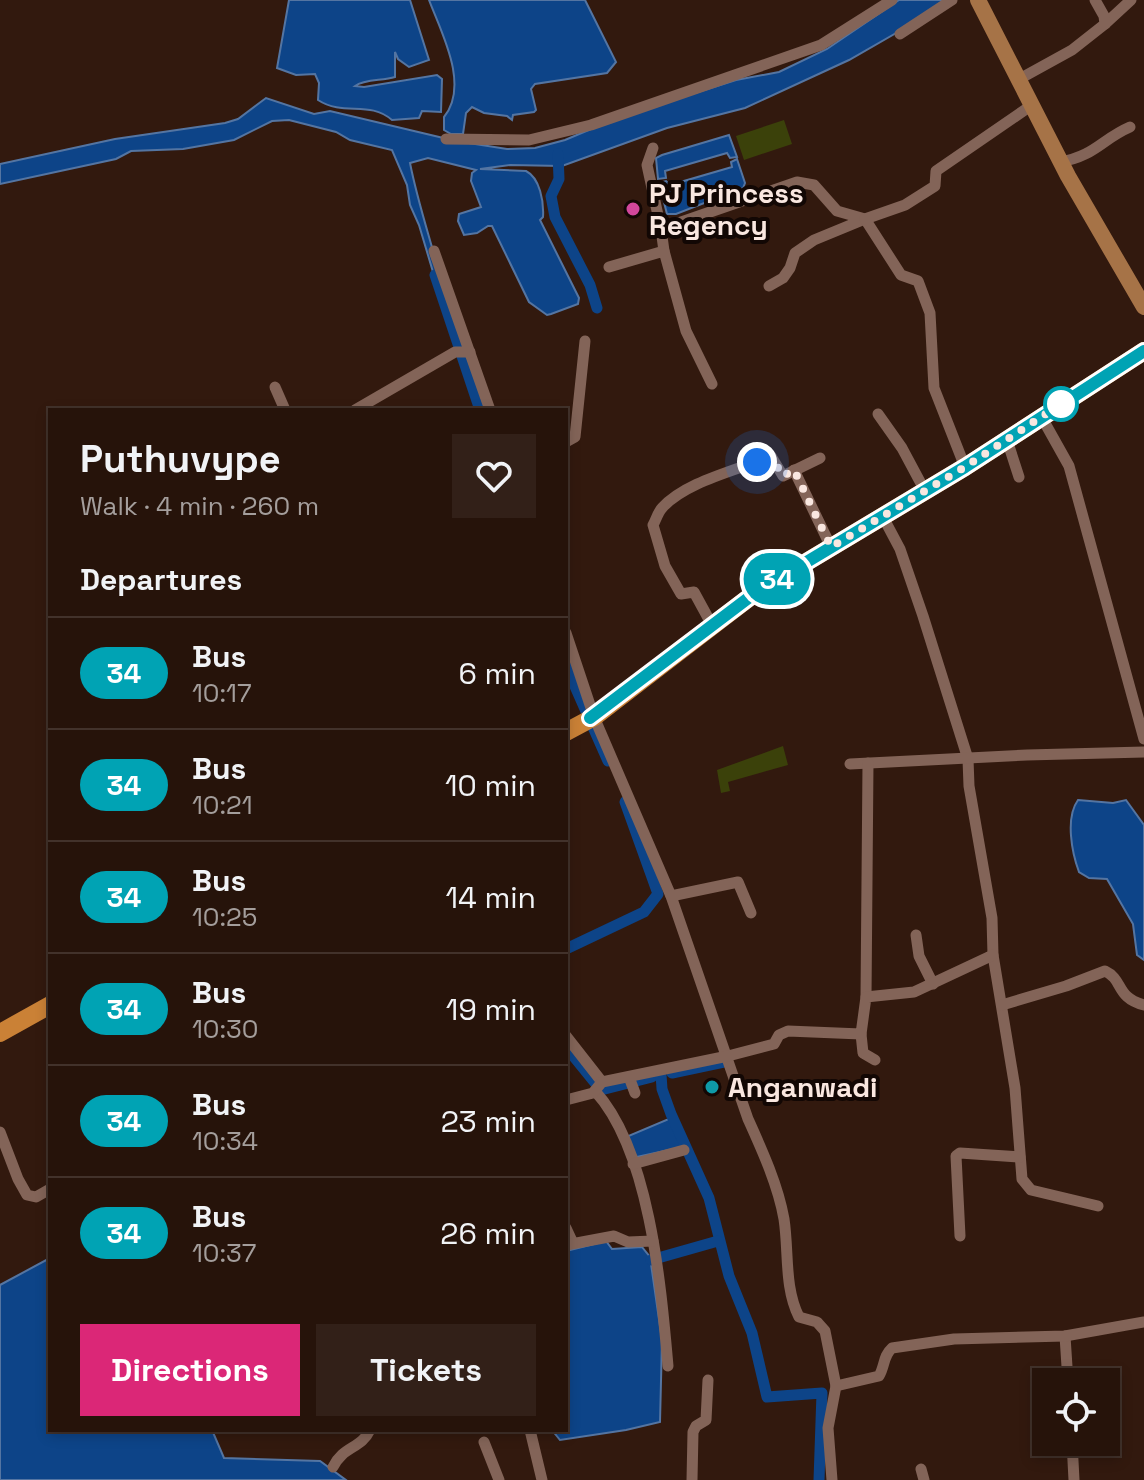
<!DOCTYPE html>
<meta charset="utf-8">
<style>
:root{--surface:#26130a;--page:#322018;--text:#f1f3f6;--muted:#a49e9c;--line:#42322b;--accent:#db2777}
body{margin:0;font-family:"Space Grotesk",sans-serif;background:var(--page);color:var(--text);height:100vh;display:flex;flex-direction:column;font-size:30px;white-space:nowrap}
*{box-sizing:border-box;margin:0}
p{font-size:26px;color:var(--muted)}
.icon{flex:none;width:44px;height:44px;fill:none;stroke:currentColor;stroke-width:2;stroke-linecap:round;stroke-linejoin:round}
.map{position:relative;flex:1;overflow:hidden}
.sheet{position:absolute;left:48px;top:408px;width:520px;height:1024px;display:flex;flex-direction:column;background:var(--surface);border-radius:0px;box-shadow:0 4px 12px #0003,0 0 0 2px var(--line)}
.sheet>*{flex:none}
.badge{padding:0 16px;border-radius:26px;font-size:28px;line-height:52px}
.tools{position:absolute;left:1032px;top:1368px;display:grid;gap:16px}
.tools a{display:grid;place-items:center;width:88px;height:88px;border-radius:0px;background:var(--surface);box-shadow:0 4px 12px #0003,0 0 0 2px var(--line);font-size:40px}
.you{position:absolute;width:40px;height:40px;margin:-20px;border:6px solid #fff;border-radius:50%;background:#1a73e8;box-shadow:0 0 0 12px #1a73e833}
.map>.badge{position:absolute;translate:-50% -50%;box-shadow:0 0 0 4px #fff}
h2{padding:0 32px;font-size:30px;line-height:72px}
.round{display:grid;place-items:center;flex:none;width:84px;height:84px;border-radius:0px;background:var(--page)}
.overview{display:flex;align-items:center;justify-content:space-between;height:136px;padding:0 32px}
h1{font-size:38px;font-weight:700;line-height:60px}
.primary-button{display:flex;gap:16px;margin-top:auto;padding:16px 32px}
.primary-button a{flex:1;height:92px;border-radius:0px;background:var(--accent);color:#fff;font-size:32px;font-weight:700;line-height:92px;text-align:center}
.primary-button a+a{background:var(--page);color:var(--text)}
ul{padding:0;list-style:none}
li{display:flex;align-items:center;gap:24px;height:112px;padding:0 32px;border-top:2px solid var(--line)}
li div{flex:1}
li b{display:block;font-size:30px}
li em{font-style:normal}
li .badge{min-width:88px;font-weight:700;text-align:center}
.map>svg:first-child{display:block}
</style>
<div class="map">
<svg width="1144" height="1480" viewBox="0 0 1144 1480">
<rect width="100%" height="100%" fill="#32190e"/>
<g fill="#3b410a">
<polygon points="784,120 792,144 744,160 736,136"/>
<polygon points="783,746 788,765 728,782 730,791 721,793 717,770"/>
</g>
<g fill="#0d4488" stroke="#5475a2" stroke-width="2">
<path d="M 289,0 L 410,0 L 429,60 L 409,67 L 398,59 L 395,52 L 395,77 C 382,81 365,79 355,86 L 364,87 L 437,75 L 442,79 L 441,112 L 422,111 L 419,118 L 392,120 C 369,100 344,117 318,100 L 319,83 L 315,74 L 296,75 L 277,68 Z"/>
<path d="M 429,0 L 585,0 L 616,62 L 607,73 L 535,84 L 531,89 L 536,110 L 534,112 L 513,115 L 512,120 L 507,116 L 484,113 L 472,107 L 466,113 L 463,134 L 451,134 L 444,130 L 444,117 C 470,85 441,32 429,0 Z"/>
<path d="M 899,0 L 947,0 L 917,21 L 849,60 L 745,108 L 667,128 L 562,166 L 510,165 L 480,169 L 526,171 C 540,178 544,202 543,217 L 540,220 L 579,298 L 578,304 L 551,314 L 547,315 L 529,302 L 492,226 L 488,226 L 477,233 L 464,235 L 458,221 L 459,214 L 481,207 L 471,181 L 472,173 L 476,170 L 428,158 L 410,163 C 419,209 435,252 445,297 L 436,282 L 419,225 L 410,205 L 407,185 L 392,150 L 350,140 L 336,132 L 289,120 L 272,121 L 234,140 L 183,149 L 131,151 L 116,159 L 0,184 L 0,164 L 115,139 L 225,123 L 238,119 L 266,98 L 314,114 L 330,111 L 456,141 L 507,149 L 535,148 L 565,140 L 622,116 L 736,80 L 779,72 L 827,49 Z"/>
<polygon points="729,135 737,157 730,158 727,153 665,171 666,178 658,179 656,158 662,155"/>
<polygon points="737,159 745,183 743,188 676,214 667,214 659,183 666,181 670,185 732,167 731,162"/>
<path d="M 1078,800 L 1113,803 L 1126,800 L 1144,825 L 1144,960 L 1137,955 L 1133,924 L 1107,879 L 1089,878 L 1079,872 C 1072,853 1065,818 1078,800 Z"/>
<polygon points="671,1118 683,1147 632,1158 626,1137"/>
<polygon points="606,1241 612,1249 642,1247 650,1257 662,1340 660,1422 626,1430 560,1440 552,1430 566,1430 566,1251"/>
<polygon points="50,1258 50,1430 212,1430 224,1458 320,1461 346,1480 0,1480 0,1285"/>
</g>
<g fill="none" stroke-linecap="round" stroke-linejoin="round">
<g stroke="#0d4488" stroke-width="11">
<polyline points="558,154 559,179 551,196 555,217 590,285 597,308"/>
<polyline points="435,275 480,410"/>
<polyline points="566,666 608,761"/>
<polyline points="566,949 644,912 658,894 625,802"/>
<polyline points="566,1047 601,1090 652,1077"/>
<polyline points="672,1073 724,1062"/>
<polyline points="661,1074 662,1089 671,1114 709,1198 729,1276 752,1333 767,1397 822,1393 819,1480"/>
<polyline points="651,1260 718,1241"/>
</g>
<g stroke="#836458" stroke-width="11">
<polyline points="1105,24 1131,0"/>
<polyline points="900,34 952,0"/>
<polyline points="1023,77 1072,50 1105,24 1104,16 1095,0"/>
<polyline points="446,139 529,140 591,125 821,45 892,0"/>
<polyline points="653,148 647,165 661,229"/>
<path d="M 1060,162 C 1095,156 1102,139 1130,127"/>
<polyline points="434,251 490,410"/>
<polyline points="664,251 661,229 797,182 814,185 837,211 865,219 814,240 795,253 790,268 783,278 769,286"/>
<polyline points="609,267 664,251 686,331 712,384"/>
<polyline points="275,387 285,410"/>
<polyline points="355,410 455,352 470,352"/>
<polyline points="878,414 902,448 925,491"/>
<polyline points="1041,416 1069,466 1144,739"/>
<polyline points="1007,440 1019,477"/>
<polyline points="566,442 575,437 585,341"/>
<polyline points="965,467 934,388 930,313 918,281 901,275 865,219 905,205 935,186 936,171 1032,105"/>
<polyline points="794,470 831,547"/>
<polyline points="883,517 900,549 923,616 968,759 969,786 992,918 993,955 1015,1088 1022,1179 1031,1190 1098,1206"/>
<path d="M 712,625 L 694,592 L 681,594 L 665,566 L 653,525 C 656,520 658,512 662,508 C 686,481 739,470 771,456 L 783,476 L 820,458"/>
<path d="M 566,633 L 594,717 L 671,896 L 748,1119 C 762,1150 778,1185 784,1219 C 789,1252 784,1287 799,1317 L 817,1322 L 825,1331 L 836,1386"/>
<polyline points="850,764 1027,755 1144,752"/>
<polyline points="671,896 738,882 751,913"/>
<polyline points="916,935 919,956 933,984"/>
<polyline points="866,997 868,763"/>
<path d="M 1002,1005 L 1066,986 L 1105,971 C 1124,980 1115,997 1144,1005"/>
<polyline points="861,1034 863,1053 875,1060"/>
<polyline points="566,1036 602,1082"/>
<polyline points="629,1077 635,1093"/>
<path d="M 595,1091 C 650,1151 661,1287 668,1366"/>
<polyline points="566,1100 593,1093 602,1082 728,1056 774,1044 779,1035 788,1031 861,1034 866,997 914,992 993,955"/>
<polyline points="0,1132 18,1179 27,1195 36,1197 50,1189"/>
<polyline points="633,1164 684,1150"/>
<polyline points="566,1228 573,1243"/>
<polyline points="960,1236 956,1156 960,1153 1020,1157"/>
<polyline points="566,1245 614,1236 628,1242 653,1241"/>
<polyline points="1065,1336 1068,1382"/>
<polyline points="530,1430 542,1480"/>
<polyline points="484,1442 499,1480"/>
<polyline points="1072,1442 1074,1480"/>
<path d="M 333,1467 C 343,1446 361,1449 370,1430"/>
<polyline points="921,1469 924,1480"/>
<polyline points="692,1480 693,1432 696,1426 706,1420 708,1380"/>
<path d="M 832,1480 L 828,1428 L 836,1386 L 879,1376 C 885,1366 883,1356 892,1348 L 954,1339 L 1065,1336 L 1144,1322"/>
</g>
<polyline stroke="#a67347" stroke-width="16" points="978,0 1068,176 1144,307"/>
<g stroke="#ca8136" stroke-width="18">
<polyline points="566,732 594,717 755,593 965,467 1144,351"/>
<polyline points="0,1033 50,1005"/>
</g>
</g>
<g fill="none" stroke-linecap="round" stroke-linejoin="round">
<defs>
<polyline id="line" points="590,718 755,593 965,467 1144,351"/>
</defs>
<use href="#line" stroke="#fff" stroke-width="18"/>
<use href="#line" stroke="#00a3b4" stroke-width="12"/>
<polyline stroke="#f9e7e0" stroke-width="8" stroke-dasharray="0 14.4" points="757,462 771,456 783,476 794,470 831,547 965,467 1061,404"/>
</g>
<circle fill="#d1479c" stroke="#120704" stroke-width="3" cx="633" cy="209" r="8"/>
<circle fill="#fff" stroke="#00a3b4" stroke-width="4" cx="1061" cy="404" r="16"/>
<circle fill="#0f9aa8" stroke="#120704" stroke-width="3" cx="712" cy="1087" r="8"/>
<g text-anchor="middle" stroke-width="8" stroke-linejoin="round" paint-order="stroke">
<g font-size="28" font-weight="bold" fill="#f9e7e0" stroke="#120704" text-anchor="start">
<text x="649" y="203">PJ Princess<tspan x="649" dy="32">Regency</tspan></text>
<text x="728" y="1097">Anganwadi</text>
</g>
</g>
</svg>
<div class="tools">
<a><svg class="icon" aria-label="locate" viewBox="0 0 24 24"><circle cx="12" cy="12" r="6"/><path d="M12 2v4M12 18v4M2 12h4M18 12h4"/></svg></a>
</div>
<div class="you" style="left:757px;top:462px"></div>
<b class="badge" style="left:777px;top:579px;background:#00a3b4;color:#fff">34</b>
<section class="sheet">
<div class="overview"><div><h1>Puthuvype</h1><p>Walk · 4 min · 260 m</p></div><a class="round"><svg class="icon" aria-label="heart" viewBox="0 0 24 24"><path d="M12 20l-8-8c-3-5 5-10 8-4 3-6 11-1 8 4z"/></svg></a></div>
<h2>Departures</h2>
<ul>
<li><span class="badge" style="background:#00a3b4;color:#fff">34</span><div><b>Bus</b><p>10:17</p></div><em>6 min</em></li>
<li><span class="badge" style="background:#00a3b4;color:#fff">34</span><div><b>Bus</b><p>10:21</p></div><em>10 min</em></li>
<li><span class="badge" style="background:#00a3b4;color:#fff">34</span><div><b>Bus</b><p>10:25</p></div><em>14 min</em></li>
<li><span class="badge" style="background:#00a3b4;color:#fff">34</span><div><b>Bus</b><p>10:30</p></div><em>19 min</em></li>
<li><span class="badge" style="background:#00a3b4;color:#fff">34</span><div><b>Bus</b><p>10:34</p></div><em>23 min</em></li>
<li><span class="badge" style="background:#00a3b4;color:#fff">34</span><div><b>Bus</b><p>10:37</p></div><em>26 min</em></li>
</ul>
<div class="primary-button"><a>Directions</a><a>Tickets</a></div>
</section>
</div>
